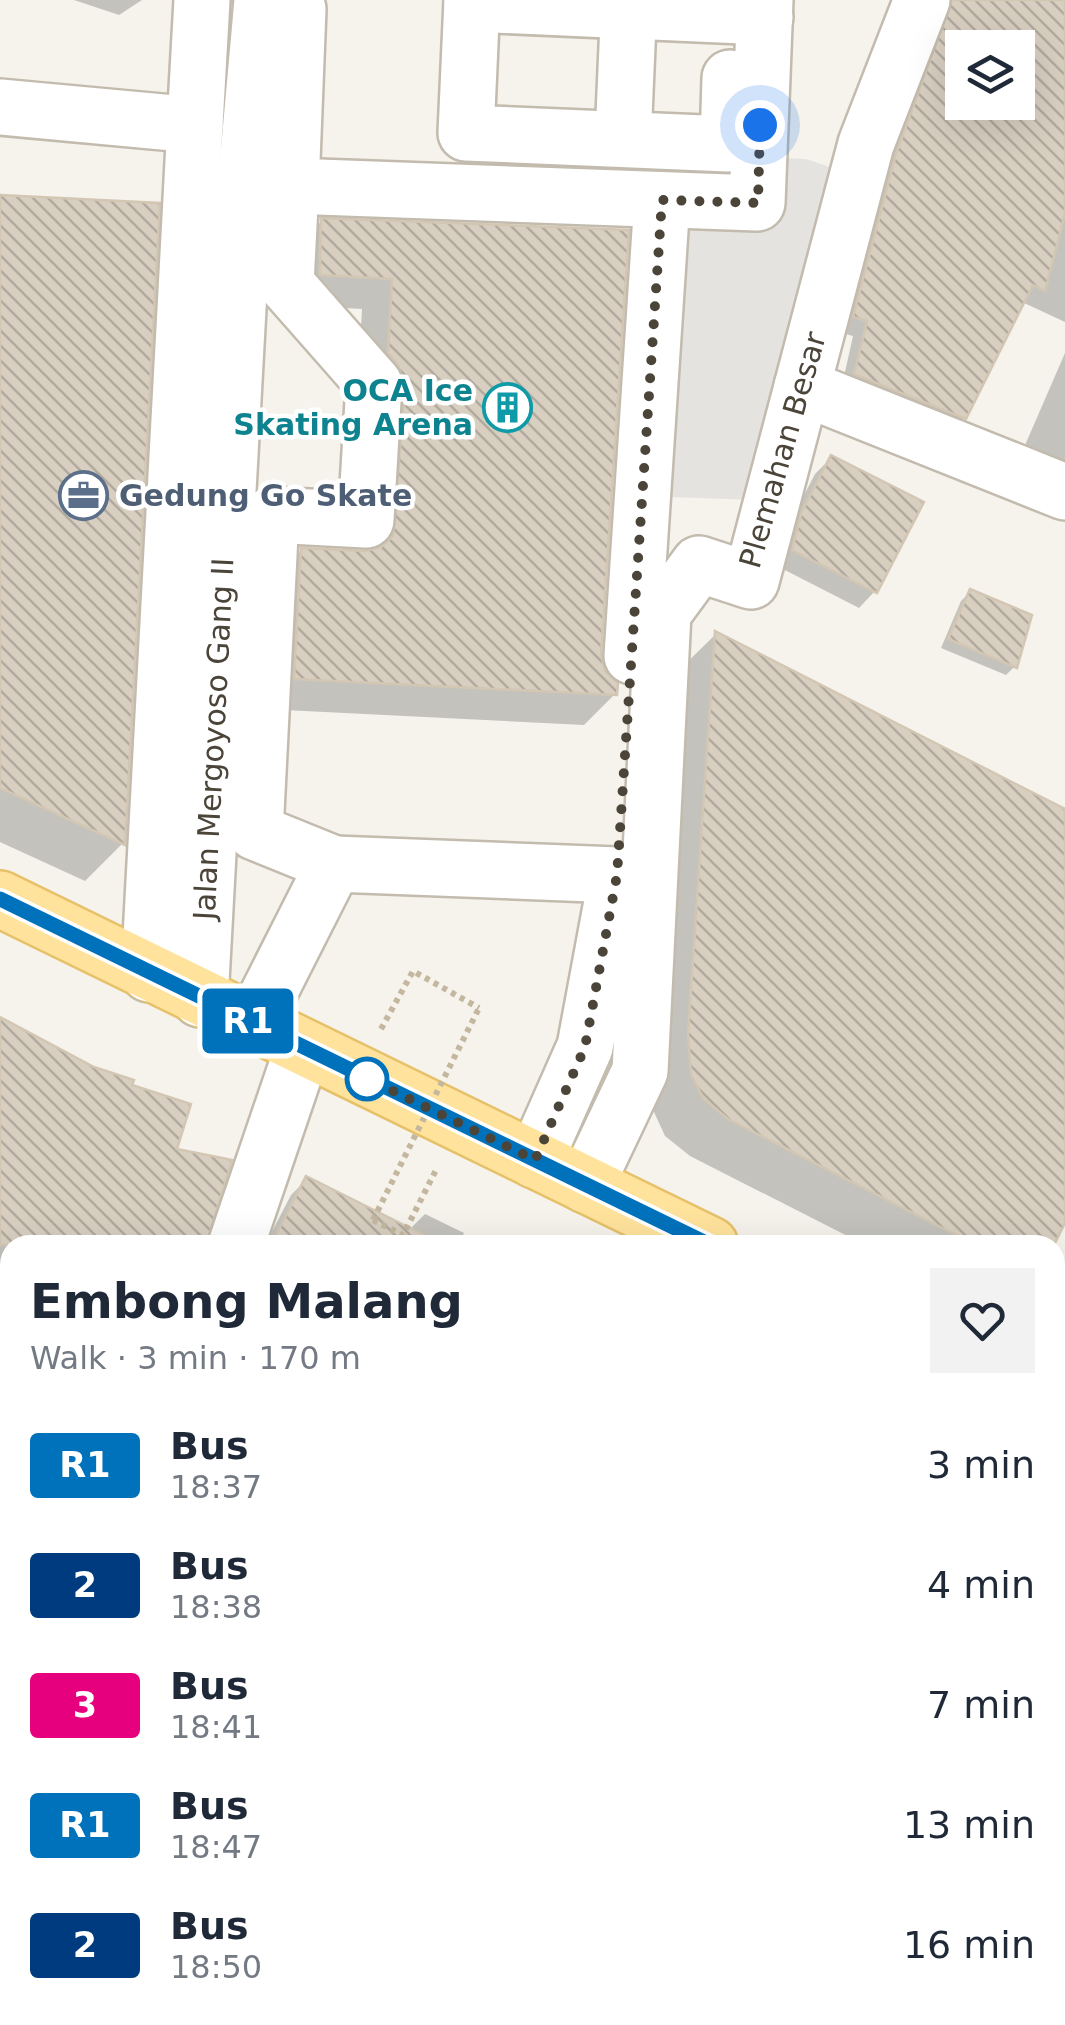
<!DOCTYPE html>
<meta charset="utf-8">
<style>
:root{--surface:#fff;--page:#f2f2f3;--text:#1f2937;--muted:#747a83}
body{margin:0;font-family:"DejaVu Sans",sans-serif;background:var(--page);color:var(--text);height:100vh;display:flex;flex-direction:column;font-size:38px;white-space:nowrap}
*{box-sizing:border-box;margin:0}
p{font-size:32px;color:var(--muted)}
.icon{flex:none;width:55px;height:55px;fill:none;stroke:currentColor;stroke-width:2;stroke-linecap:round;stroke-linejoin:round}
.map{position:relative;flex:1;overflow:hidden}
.drawer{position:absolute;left:0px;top:1235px;width:1065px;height:790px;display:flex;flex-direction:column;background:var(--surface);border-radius:30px 30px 0 0;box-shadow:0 10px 40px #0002}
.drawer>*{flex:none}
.badge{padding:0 20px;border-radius:8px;font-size:35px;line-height:65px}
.tools{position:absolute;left:945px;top:30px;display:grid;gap:20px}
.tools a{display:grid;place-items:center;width:90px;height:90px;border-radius:0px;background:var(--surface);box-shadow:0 10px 40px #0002;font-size:50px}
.you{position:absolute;width:50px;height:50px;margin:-25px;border:8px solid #fff;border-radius:50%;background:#1a73e8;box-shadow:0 0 0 15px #1a73e833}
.map>.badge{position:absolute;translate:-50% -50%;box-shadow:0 0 0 5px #fff}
.round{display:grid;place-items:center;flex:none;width:105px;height:105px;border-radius:0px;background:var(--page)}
.summary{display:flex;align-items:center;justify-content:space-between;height:170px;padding:0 30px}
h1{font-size:48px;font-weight:700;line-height:75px}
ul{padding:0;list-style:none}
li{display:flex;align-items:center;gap:30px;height:120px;padding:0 30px}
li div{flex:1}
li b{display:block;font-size:38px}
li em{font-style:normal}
li .badge{min-width:110px;font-weight:700;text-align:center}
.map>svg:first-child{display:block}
</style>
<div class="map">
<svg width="1065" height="2025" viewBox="0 0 1065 2025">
<defs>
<pattern id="building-back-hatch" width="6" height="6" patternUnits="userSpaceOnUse" patternTransform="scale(2.5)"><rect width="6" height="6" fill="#d8cfc1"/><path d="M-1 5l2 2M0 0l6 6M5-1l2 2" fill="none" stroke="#b1aa9e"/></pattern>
</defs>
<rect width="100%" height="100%" fill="#f6f3ec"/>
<polygon fill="#e5e3e0" points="681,154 806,159 845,172 756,500 668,497"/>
<g fill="#0003" fill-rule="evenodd">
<polygon points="74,0 142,0 119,15"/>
<path d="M 932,0 L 1065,0 L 1065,322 L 1022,302 L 964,417 L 949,433 L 841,390 L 853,336 L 839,332 ZM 962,48 L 1018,48 L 1018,102 L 962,102 Z"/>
<polygon points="0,197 157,205 122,844 85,881 0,842"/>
<polygon points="322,221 626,232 598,654 615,694 584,725 264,709 271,581 302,550 367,551 375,418 358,384 362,309 290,305 291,252"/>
<polygon points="1065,353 1065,482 1019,459"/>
<polygon points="831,458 875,591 859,608 777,566 786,530 815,474"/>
<polygon points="970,592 1015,666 1006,675 941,648 961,601"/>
<polygon points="716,634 1065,812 1065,1218 1051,1245 865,1245 690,1156 665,1136 654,1112 651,1073 678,671"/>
<polygon points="0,1019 129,1087 174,1151 203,1245 10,1245 10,1417 0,1412"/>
<polygon points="307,1179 409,1230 425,1214 464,1233 460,1242 466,1245 265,1245 291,1195"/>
<polygon points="10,1586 10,1678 0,1674 0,1588"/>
<polygon points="1055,1587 1065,1590 1065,1702 1055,1699"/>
<polygon points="0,1719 10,1720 10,1880 0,1879"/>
<polygon points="1065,1764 1065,1849 1055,1844 1055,1766"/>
<polygon points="1055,1910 1065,1913 1065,2025 0,2025 0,1955 10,1957 10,2015 1055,2015"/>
</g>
<g fill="url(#building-back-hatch)" stroke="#d3c7b4" stroke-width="2.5" fill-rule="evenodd">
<path d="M 952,0 L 1065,0 L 1065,213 L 1045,291 L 1033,285 L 966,419 L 854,374 L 867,321 L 853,317 L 896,154 ZM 962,48 L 1018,48 L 1018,102 L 962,102 Z"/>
<polygon points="0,195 160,203 125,845 0,788"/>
<polygon points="321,218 629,230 601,654 605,671 618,683 617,695 294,679 301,548 365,551 381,547 393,536 405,386 398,365 388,353 392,279 320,275"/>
<polygon points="831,455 924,502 877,593 792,550 802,511"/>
<polygon points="970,589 1032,615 1017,668 948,639"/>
<polygon points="715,631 1065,809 1065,1223 1054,1245 976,1245 728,1119 703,1098 691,1074 688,1034"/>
<polygon points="0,1017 94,1067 134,1080 132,1085 191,1104 177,1149 232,1160 206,1245 0,1245"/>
<polygon points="306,1176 444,1245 271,1245"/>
</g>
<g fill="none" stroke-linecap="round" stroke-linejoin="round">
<defs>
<g id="minor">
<polyline points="472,0 466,133 728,144 730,78"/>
<polyline points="472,4 765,17"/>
<polyline points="0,107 195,125 202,0"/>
<polyline points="623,139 629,0"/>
<polyline points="291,186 298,9"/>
<polyline points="802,387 1065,492"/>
<polyline points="632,656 662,200"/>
<polyline points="334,864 255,832 271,515 366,520 374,384 286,284 291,186 757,203 765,0"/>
<polyline points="149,974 195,125"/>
<polyline points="200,999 244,200 262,0"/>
<polyline points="253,1024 334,864 617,875 585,1047 535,1160"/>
<polyline points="586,1185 640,1071 663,613 699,564 751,581 866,144 922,0"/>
<polyline points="236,1245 303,1048"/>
<polyline points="0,1424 10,1427"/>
<polyline points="1055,1529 1065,1511"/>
<polyline points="0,1686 10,1688"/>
<polyline points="1055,1733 1065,1713"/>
<polyline points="0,1915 10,1920"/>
</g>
<g id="major">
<polyline points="0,899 710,1245"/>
<polyline points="1055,1413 1065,1417"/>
</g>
</defs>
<use href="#minor" stroke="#c2bbae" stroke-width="60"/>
<use href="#major" stroke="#e6c16a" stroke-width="60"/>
<g stroke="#c4b79f" stroke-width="6" stroke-dasharray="5 5" stroke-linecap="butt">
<polyline points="381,1029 413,971 479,1008"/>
<polyline points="373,1220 403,1235 437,1168"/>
</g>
<use href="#minor" stroke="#fff" stroke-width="55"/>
<use href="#major" stroke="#ffe39c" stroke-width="55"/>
<polyline stroke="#c4b79f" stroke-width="6" stroke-dasharray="5 5" stroke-linecap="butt" points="373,1220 479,1008"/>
</g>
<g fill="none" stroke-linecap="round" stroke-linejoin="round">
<defs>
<polyline id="line" points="0,899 710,1245"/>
</defs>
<use href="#line" stroke="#fff" stroke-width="22"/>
<use href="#line" stroke="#0072bc" stroke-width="15"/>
<polyline stroke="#4b4439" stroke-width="10" stroke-dasharray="0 18" points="367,1079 356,1073 535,1160 585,1047 617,875 662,200 758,203 760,125"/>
</g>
<defs>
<symbol id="building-ring" viewBox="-11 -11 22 22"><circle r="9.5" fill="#fff" stroke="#0f9aa8" stroke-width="1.5"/><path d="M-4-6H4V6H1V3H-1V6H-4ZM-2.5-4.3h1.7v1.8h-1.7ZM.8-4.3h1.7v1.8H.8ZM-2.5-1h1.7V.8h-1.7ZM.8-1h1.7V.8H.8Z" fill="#0f9aa8"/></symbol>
<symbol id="office-ring" viewBox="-11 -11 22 22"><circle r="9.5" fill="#fff" stroke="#5c6f8a" stroke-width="1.5"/><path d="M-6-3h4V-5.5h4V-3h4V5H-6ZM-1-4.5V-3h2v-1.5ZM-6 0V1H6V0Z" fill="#5c6f8a"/></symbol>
</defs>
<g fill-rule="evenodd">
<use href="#building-ring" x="480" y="380" width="55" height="55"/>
<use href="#office-ring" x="56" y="468" width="55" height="55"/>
</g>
<circle fill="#fff" stroke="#0072bc" stroke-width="5" cx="367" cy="1079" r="20"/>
<g text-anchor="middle" stroke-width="9" stroke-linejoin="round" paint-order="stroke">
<g font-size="30" font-weight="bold" fill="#0d838f" stroke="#fff" text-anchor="end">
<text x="473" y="401">OCA Ice<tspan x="473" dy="34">Skating Arena</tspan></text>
</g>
<g font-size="30" fill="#4b4439" stroke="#fff">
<text transform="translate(783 450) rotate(-74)" y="10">Plemahan Besar</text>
<text transform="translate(214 739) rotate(-87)" y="10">Jalan Mergoyoso Gang II</text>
</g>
<g font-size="30" font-weight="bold" fill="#4e5e75" stroke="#fff" text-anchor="start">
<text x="119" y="506">Gedung Go Skate</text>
</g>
</g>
</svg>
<div class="tools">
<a><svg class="icon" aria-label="layers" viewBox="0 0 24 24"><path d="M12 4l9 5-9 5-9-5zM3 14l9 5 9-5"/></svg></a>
</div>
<div class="you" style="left:760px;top:125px"></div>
<b class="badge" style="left:248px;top:1021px;background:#0072bc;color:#fff">R1</b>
<section class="drawer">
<div class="summary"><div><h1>Embong Malang</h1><p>Walk · 3 min · 170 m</p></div><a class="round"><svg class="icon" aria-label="heart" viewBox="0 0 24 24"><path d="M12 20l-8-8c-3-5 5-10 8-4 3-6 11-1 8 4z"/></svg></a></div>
<ul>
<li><span class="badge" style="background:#0072bc;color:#fff">R1</span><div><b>Bus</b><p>18:37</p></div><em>3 min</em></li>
<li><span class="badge" style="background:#003b80;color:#fff">2</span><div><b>Bus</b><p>18:38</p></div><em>4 min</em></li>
<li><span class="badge" style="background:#e6007e;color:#fff">3</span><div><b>Bus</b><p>18:41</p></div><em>7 min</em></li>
<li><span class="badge" style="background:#0072bc;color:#fff">R1</span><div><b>Bus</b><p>18:47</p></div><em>13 min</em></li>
<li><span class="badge" style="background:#003b80;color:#fff">2</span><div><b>Bus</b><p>18:50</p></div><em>16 min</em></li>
</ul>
</section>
</div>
